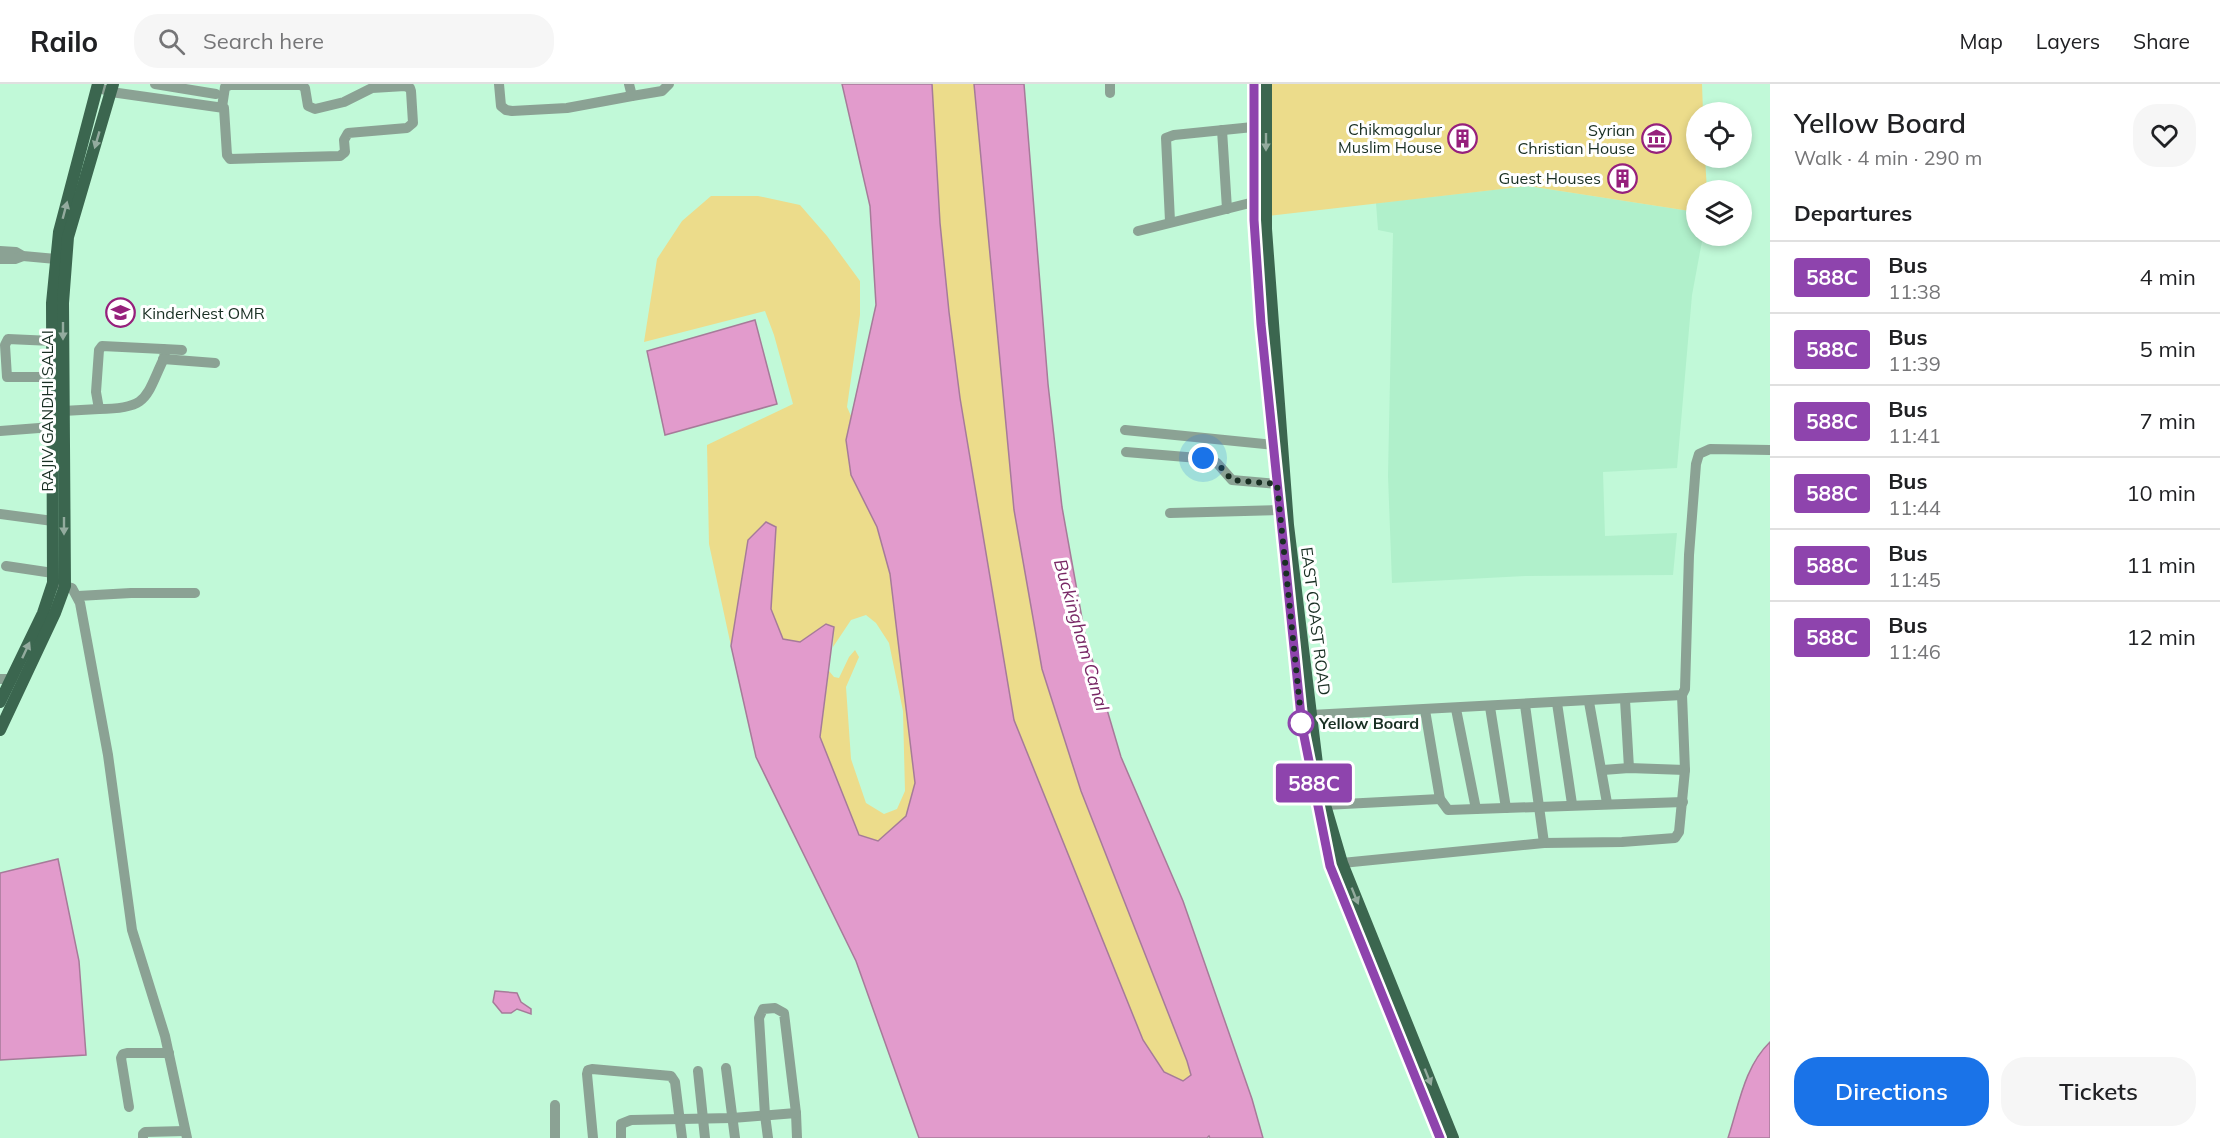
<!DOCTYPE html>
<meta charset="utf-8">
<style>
:root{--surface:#fff;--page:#f6f6f6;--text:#202124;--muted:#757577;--line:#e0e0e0;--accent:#1a73e8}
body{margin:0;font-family:Mulish,sans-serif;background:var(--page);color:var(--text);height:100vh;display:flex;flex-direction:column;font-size:22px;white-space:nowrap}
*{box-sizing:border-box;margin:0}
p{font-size:20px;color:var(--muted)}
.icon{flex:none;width:33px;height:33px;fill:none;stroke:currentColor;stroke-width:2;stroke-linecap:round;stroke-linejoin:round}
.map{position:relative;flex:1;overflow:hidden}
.sheet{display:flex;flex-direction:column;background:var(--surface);width:450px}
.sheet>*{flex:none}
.badge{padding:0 12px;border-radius:4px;font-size:21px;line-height:39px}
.tools{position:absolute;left:1686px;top:18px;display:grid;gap:12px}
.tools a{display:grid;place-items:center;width:66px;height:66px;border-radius:50%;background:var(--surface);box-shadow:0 3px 9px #0003;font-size:30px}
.you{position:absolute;width:30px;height:30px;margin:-15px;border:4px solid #fff;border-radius:50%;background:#1a73e8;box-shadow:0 0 0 9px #1a73e833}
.map>.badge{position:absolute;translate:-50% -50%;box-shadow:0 0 0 3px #fff}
h2{padding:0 24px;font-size:22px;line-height:54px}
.round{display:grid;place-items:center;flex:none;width:63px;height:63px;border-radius:24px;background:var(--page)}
.overview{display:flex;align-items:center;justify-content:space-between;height:102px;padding:0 24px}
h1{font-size:28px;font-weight:600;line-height:45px}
.action{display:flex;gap:12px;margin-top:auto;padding:12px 24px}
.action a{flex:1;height:69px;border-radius:24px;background:var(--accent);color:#fff;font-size:24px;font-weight:600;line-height:69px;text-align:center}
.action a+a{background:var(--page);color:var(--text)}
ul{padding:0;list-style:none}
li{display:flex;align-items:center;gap:18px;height:72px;padding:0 24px;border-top:2px solid var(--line)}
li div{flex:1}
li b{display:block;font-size:22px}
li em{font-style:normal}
li .badge{min-width:66px;font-weight:700;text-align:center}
header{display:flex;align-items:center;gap:36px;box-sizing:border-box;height:84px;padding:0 30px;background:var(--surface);border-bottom:2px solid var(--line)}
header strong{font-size:28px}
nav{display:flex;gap:33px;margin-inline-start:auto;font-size:21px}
.search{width:420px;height:54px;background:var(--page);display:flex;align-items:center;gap:15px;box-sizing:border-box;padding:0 21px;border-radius:24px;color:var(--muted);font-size:22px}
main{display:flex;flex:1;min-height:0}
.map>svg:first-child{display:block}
</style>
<header>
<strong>Railo</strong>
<div class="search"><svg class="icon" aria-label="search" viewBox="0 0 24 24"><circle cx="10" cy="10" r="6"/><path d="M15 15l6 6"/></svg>Search here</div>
<nav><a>Map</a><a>Layers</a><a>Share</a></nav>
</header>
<main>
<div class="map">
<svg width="1770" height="1054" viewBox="0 0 1770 1054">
<rect width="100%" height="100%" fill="#c1f9d8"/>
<polygon fill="#b0f0cb" points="1528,102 1696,128 1696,152 1703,152 1692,211 1677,384 1603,388 1605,452 1677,449 1673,491 1525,492 1392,499 1388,392 1393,149 1378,146 1376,119"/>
<g fill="#ecdc8b">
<polygon points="932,0 974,0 1014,426 1042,585 1081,707 1187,977 1191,991 1183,997 1164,988 1143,956 1014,636 960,314 949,228 940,139"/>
<polygon points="1269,0 1702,0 1703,28 1696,28 1696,74 1705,74 1707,106 1696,106 1696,128 1528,102 1268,132"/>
<polygon points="711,112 758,112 800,121 827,152 860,197 860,231 847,323 851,332 846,356 851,391 877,443 890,490 915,699 906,732 878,757 859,751 820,653 829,587 834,593 839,594 849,573 855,566 859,573 846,603 851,675 866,719 884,730 897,725 905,707 903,627 889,559 876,539 866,531 851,536 833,563 834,543 800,558 783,555 771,525 776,443 739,518 731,562 709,460 707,361 793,320 774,251 765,227 644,258 657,175 682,137"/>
</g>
<g fill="#e29bcc" stroke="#a67b99" stroke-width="1.5">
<polygon points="842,0 932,0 940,139 949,228 960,314 1014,636 1143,956 1164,988 1183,997 1191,991 1187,977 1081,707 1042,585 1014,426 974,0 1024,0 1048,300 1062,423 1085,551 1121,673 1183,817 1252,1015 1263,1054 1210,1054 1209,1052 1207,1054 919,1054 856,877 756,673 731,562 748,456 766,438 776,443 771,525 783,555 800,558 826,540 834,543 820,653 859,751 878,757 906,732 915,699 890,490 877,443 851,391 846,356 876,221 870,122"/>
<polygon points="755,236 777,320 665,351 647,267"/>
<polygon points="58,775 79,877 86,971 0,976 0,789"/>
<polygon points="495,907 517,909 521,918 531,925 531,930 517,925 511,929 502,929 493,918"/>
<path d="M 1770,958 L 1770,1054 L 1728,1054 C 1739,1021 1744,983 1770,958 Z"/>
</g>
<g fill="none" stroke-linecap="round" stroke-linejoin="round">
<g stroke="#8ba294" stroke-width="10">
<polyline points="155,0 216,10"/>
<polyline points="499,0 501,22 506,26 512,27 567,24 632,12"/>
<polyline points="629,0 632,12 662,7 669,0"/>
<polyline points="1110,0 1110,9"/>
<polyline points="97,3 111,8 224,24 227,71 230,75 340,72 345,68 344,56 348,49 407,44 413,39 411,7 410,4 405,2 372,4 344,18 315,25 308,22 305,4 301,1 230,1 225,3 222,23"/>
<polyline points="1222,46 1227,125"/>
<polyline points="1170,137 1166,54 1174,51 1253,43"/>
<polyline points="1138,147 1254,118"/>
<polyline points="0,167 16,168 23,172 56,175"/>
<polyline points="0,175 15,175 23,172"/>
<polyline points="52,257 8,255 5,261 7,293 52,293"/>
<path d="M 102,262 L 163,265 L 165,272 C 145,313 150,325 99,325 L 96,308 L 99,266 Z"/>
<polyline points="163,265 182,266"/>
<polyline points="163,275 215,279"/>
<polyline points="63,327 99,325"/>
<polyline points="1125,346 1274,361"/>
<polyline points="0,347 52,343"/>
<polyline points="1126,368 1210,375 1217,379 1232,396 1277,400"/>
<polyline points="1170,429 1280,426"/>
<polyline points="0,430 53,437"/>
<polyline points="6,482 53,489"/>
<polyline points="53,499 72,504 80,519 108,671 132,846 165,952 187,1054"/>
<polyline points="78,512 131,509 195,509"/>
<polyline points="0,595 12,595"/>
<polyline points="1625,616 1629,684"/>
<polyline points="1589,618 1607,719"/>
<polyline points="1557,619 1572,720"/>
<polyline points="1525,621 1544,759"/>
<polyline points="1490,623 1506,724"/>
<polyline points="1456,625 1476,725"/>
<polyline points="1425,626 1440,715 1448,726 1683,718"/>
<polyline points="1311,631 1682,611 1685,605 1689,471 1696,380 1699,370 1710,365 1770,366"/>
<polyline points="1603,686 1629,684 1685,686"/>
<polyline points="1325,721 1440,715"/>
<polyline points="1342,779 1544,759 1622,758 1675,754 1679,748 1685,686 1682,611"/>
<polyline points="726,984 735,1054"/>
<polyline points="698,987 705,1054"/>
<polyline points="129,1023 121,974 123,970 127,969 169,969"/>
<polyline points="143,1054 143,1050 145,1048 185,1047"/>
<polyline points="555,1054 555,1021"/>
<polyline points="593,1054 587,990 588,986 592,985 671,992 675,998 682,1054"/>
<polyline points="621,1054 621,1040 631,1036 732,1034 796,1029 797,1054"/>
<polyline points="768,1054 765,1031 759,934 763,925 775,924 784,929 796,1029"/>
</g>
<g stroke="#3b664f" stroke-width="12">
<polyline points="1254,0 1255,150 1275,380"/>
<polyline points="1266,0 1266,145 1288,441 1317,680 1325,721 1342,779 1453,1054"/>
<polyline points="1290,522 1302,642 1309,674"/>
<polyline points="0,618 43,529 53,499 52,219 59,148 98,0"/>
<polyline points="0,646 55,529 65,502 63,219 68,153 113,0"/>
<polyline points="1320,727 1330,782 1440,1054"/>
</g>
</g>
<defs><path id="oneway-solid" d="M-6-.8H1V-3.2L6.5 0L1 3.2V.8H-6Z" transform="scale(1.5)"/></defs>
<g fill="#93ab9e">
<use href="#oneway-solid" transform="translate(97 56) rotate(106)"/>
<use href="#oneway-solid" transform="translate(1266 58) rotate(90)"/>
<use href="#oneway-solid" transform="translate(65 126) rotate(-75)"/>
<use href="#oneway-solid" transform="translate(63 247) rotate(90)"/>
<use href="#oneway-solid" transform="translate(64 442) rotate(90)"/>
<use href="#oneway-solid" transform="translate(26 566) rotate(-65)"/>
<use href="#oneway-solid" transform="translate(1355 812) rotate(68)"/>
<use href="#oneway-solid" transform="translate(1428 993) rotate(68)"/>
</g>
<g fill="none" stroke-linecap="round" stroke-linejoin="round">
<defs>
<polyline id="line" points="1254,0 1254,136 1261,240 1302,642 1330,782 1440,1054"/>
</defs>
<use href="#line" stroke="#fff" stroke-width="14"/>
<use href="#line" stroke="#8e44ad" stroke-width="9"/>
<polyline stroke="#192f23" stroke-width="6" stroke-dasharray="0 10.8" points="1203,374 1217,379 1232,396 1277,400 1302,642 1301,639"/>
</g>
<defs>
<symbol id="building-ring" viewBox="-11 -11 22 22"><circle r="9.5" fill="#fff" stroke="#96207c" stroke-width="1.5"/><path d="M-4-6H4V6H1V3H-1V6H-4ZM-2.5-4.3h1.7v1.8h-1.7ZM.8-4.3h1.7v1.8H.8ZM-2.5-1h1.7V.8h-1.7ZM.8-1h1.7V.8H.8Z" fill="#96207c"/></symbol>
<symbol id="museum-ring" viewBox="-11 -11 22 22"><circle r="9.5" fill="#fff" stroke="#96207c" stroke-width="1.5"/><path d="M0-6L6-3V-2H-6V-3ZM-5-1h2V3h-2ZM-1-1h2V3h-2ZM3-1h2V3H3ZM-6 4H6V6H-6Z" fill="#96207c"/></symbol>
<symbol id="school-ring" viewBox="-11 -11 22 22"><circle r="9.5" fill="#fff" stroke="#96207c" stroke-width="1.5"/><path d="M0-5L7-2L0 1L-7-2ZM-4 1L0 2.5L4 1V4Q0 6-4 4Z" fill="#96207c"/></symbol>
</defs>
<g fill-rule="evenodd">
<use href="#building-ring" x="1446" y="38" width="33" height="33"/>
<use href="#museum-ring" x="1640" y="38" width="33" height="33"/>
<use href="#building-ring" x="1606" y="78" width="33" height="33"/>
<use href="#school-ring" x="104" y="212" width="33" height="33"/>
</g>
<circle fill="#fff" stroke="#8e44ad" stroke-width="3" cx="1301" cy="639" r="12"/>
<g text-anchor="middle" stroke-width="6" stroke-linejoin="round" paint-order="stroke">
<g font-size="16" fill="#192f23" stroke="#fff" text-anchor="end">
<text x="1442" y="51">Chikmagalur<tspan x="1442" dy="18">Muslim House</tspan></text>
<text x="1635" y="52">Syrian<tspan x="1635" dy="18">Christian House</tspan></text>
<text x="1601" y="100">Guest Houses</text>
<text x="142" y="235" text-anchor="start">KinderNest OMR</text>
</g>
<g font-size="16" fill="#192f23" stroke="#fff">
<text transform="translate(47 327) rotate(-90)" y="6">RAJIV GANDHI SALAI</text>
<text transform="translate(1316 537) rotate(83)" y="6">EAST COAST ROAD</text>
</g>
<g font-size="16" font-weight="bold" fill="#192f23" stroke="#fff" text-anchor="start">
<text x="1319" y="645">Yellow Board</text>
</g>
<g font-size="18" font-style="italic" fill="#792866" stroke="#fff">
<text transform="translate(1081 551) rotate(74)" y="6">Buckingham Canal</text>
</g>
</g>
</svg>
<div class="tools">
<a><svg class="icon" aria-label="locate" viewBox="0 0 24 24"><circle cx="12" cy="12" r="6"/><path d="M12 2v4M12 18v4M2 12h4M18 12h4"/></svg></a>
<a><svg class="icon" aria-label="layers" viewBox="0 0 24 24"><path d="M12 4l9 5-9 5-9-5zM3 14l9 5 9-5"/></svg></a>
</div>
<div class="you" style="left:1203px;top:374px"></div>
<b class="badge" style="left:1314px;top:699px;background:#8e44ad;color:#fff">588C</b>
</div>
<section class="sheet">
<div class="overview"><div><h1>Yellow Board</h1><p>Walk · 4 min · 290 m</p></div><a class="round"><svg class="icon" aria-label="heart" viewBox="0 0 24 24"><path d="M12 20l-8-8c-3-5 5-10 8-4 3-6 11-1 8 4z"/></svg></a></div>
<h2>Departures</h2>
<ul>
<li><span class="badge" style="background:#8e44ad;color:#fff">588C</span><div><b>Bus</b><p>11:38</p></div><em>4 min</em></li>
<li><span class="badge" style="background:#8e44ad;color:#fff">588C</span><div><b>Bus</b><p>11:39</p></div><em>5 min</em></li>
<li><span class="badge" style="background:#8e44ad;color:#fff">588C</span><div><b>Bus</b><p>11:41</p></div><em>7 min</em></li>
<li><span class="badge" style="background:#8e44ad;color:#fff">588C</span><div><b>Bus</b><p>11:44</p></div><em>10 min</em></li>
<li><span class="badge" style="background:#8e44ad;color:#fff">588C</span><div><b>Bus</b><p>11:45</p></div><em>11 min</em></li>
<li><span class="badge" style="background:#8e44ad;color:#fff">588C</span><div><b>Bus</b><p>11:46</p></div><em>12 min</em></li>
</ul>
<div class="action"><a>Directions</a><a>Tickets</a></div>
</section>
</main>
